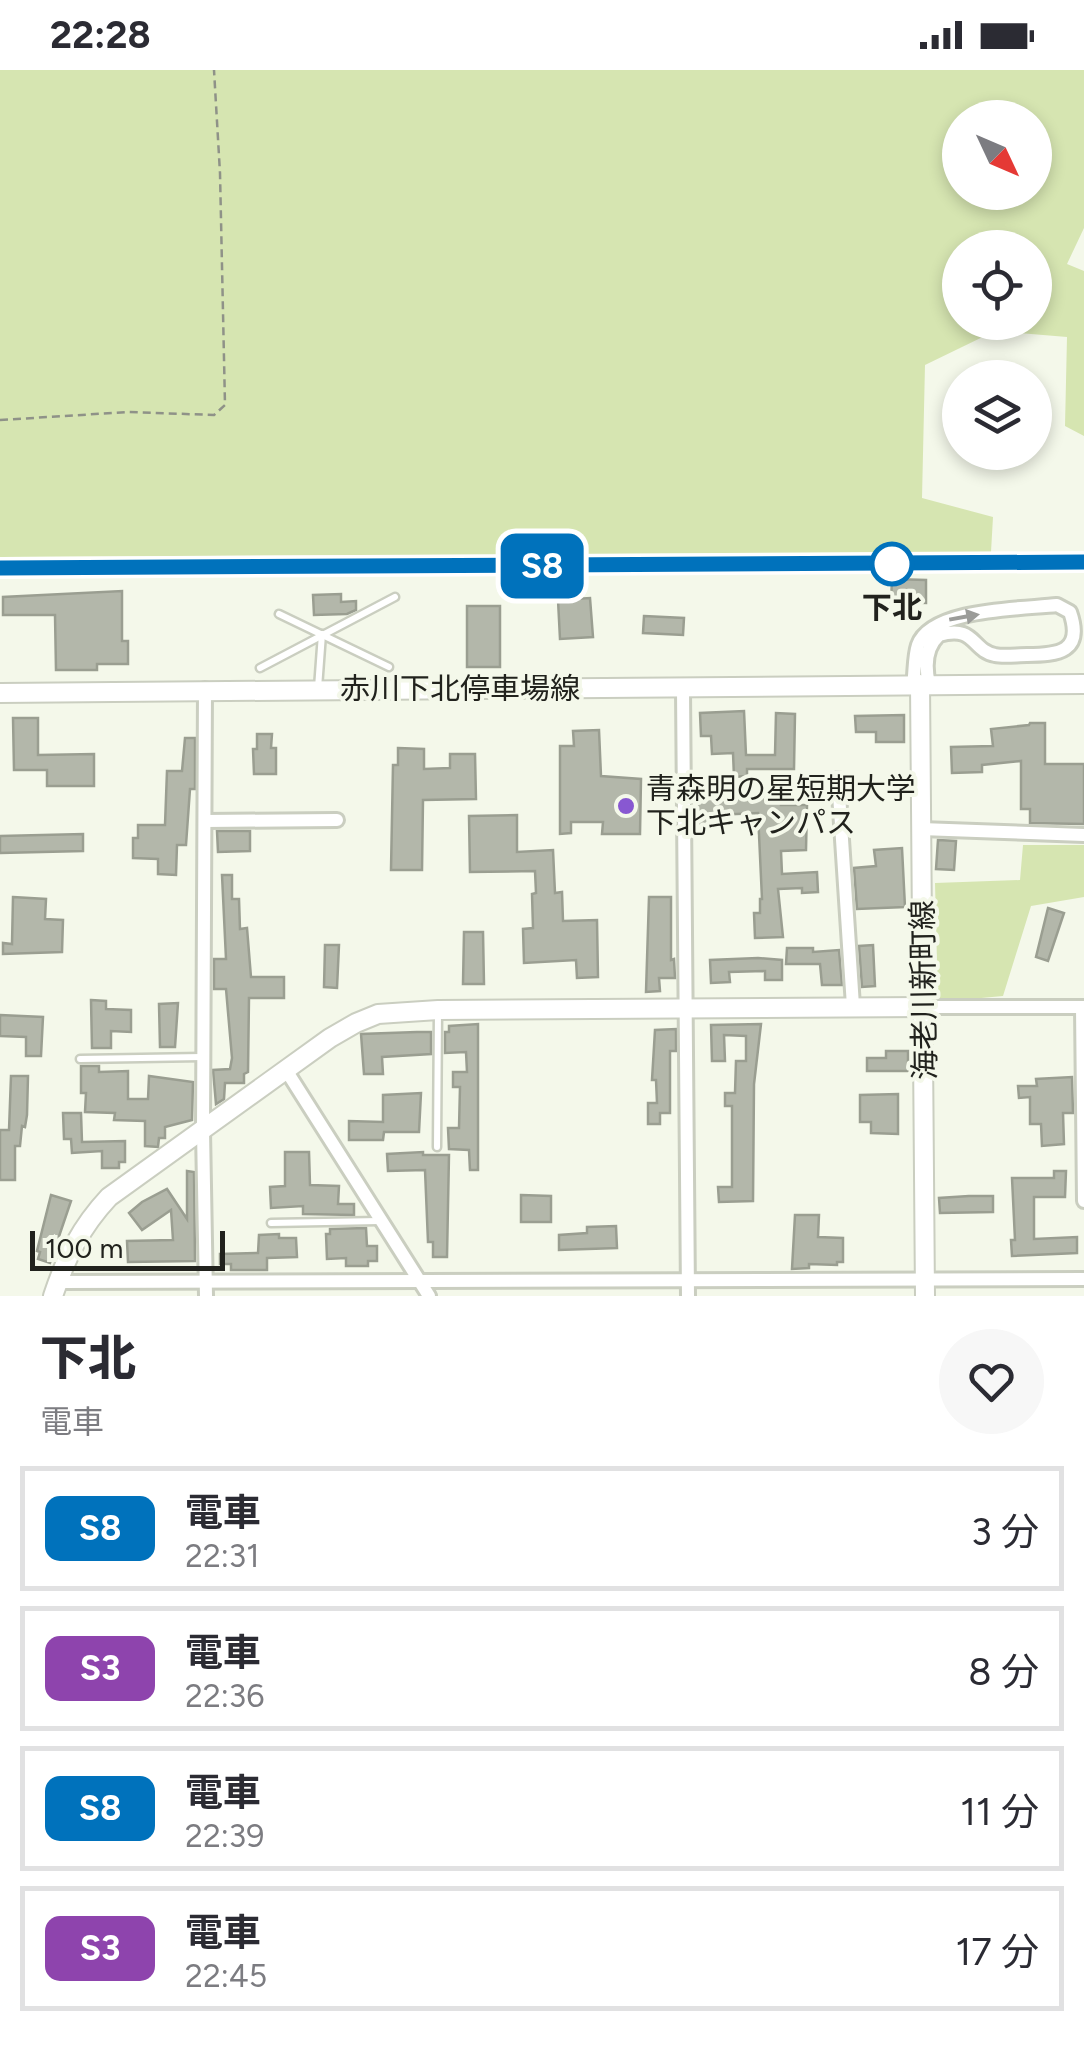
<!DOCTYPE html>
<html lang="ja">
<meta charset="utf-8">
<style>
:root{--surface:#fff;--page:#f7f7f7;--text:#2b2b33;--muted:#7c7c81;--line:#e1e1e2}
body{margin:0;font-family:Figtree,"Noto Sans JP",sans-serif;background:var(--page);color:var(--text);height:100vh;display:flex;flex-direction:column;font-size:38px;white-space:nowrap}
*{box-sizing:border-box;margin:0}
p{font-size:32px;color:var(--muted)}
.icon{flex:none;width:55px;height:55px;fill:none;stroke:currentColor;stroke-width:2;stroke-linecap:round;stroke-linejoin:round}
.map{position:relative;height:1226px;overflow:hidden}
.details{display:flex;flex-direction:column;background:var(--surface);flex:1}
.details>*{flex:none}
.badge{padding:0 20px;border-radius:15px;font-size:35px;line-height:65px}
.needle{width:65px;rotate:134deg}
.tools{position:absolute;left:942px;top:30px;display:grid;gap:20px}
.tools a{display:grid;place-items:center;width:110px;height:110px;border-radius:50%;background:var(--surface);box-shadow:0 5px 15px #0003;font-size:50px}
.scale{position:absolute;left:30px;bottom:25px;width:195px;box-sizing:border-box;padding-left:10px;border:5px solid #21221d;border-top:0;font-size:28px;line-height:35px;white-space:nowrap;color:#21221d;-webkit-text-stroke:8px #f4f8ea;paint-order:stroke}
.map>.badge{position:absolute;translate:-50% -50%;box-shadow:0 0 0 5px #fff}
.round{display:grid;place-items:center;flex:none;width:105px;height:105px;border-radius:52px;background:var(--page)}
.summary{display:flex;align-items:center;justify-content:space-between;height:170px;padding:0 40px}
h1{font-size:48px;font-weight:800;line-height:75px}
ul{padding:0;list-style:none}
li{display:flex;align-items:center;gap:30px;height:125px;margin:0 20px 15px;padding:0 20px;border:5px solid var(--line);border-radius:0px}
li div{flex:1}
li b{display:block;font-size:38px}
li em{font-style:normal}
li .badge{min-width:110px;font-weight:700;text-align:center}
.status{display:flex;justify-content:space-between;align-items:center;height:70px;padding:0 50px;background:var(--surface);direction:ltr}
.status svg{height:28px;fill:currentColor}
.map>svg:first-child{display:block}
</style>
<div class="status"><b>22:28</b><svg viewBox="0 0 49 12"><path d="M0 12V9h3v3zM5 12V6h3v6zM10 12V3h3v9zM15 12V0h3v12zM26 1h20v11H26zM47 4h2v5h-2z"/></svg></div>
<div class="map">
<svg width="1084" height="1226" viewBox="0 0 1084 1226">
<rect width="100%" height="100%" fill="#f4f8ea"/>
<g fill="#d6e5b1" fill-rule="evenodd">
<path d="M 0,0 L 1084,0 L 1084,158 L 1067,194 L 1084,201 L 1084,366 L 1065,356 L 1067,267 L 995,261 L 925,295 L 922,428 L 993,447 L 991,482 L 0,487 ZM 960,48 L 1035,48 L 1035,122 L 960,122 ZM 960,178 L 1035,178 L 1035,252 L 960,252 Z"/>
<polygon points="1023,775 1084,775 1084,827 1031,836 1003,926 938,932 935,813 1020,810"/>
</g>
<g fill="#b3b7aa" stroke="#9a9e91" stroke-width="2.5">
<polygon points="892,509 926,510 926,533 891,532"/>
<polygon points="122,521 122,571 128,571 128,594 97,594 97,600 56,600 55,545 3,545 3,527"/>
<polygon points="341,524 341,532 356,531 356,540 347,544 314,545 313,525"/>
<polygon points="590,528 593,567 560,569 558,530"/>
<rect x="467" y="536" width="33" height="61"/>
<polygon points="644,546 684,548 683,565 643,563"/>
<polygon points="744,641 746,685 775,685 776,643 795,644 794,699 747,699 747,706 734,707 733,683 712,684 711,666 701,666 700,643"/>
<polygon points="904,645 904,672 876,672 876,662 856,662 855,646"/>
<polygon points="13,648 38,648 38,685 94,684 94,716 47,716 47,700 14,700"/>
<polygon points="1030,653 1045,653 1045,694 1084,694 1084,754 1030,753 1030,739 1021,739 1021,691 982,695 982,702 952,703 951,677 993,676 991,659 1029,655"/>
<polygon points="599,660 601,706 641,709 640,764 602,764 603,752 571,752 571,763 560,764 560,676 574,676 573,661"/>
<polygon points="257,664 272,664 271,678 276,678 276,704 254,704 253,679 257,679"/>
<polygon points="185,668 195,668 195,719 190,719 186,775 177,775 176,805 158,804 158,789 133,788 133,768 138,768 138,755 165,755 167,701 182,701"/>
<polygon points="398,678 424,679 424,699 450,698 450,684 475,684 476,729 423,730 422,800 391,800 393,695 398,695"/>
<polygon points="753,725 765,725 765,730 781,731 781,735 807,735 806,780 781,781 782,804 817,802 818,822 802,823 802,818 778,819 783,867 755,868 754,843 760,843 760,829 762,829 758,743 715,745 715,757 696,758 698,730"/>
<polygon points="517,745 517,782 553,780 555,823 562,822 563,851 597,850 598,907 577,908 576,890 524,893 523,859 533,858 532,824 536,823 535,801 470,802 469,746"/>
<polygon points="217,761 250,761 250,781 218,782"/>
<polygon points="83,764 83,781 0,783 0,766"/>
<polygon points="938,770 956,771 954,800 936,799"/>
<polygon points="902,778 905,837 857,839 854,798 876,796 874,780"/>
<polygon points="222,805 232,805 232,829 239,829 240,859 247,858 251,907 284,907 284,928 249,928 248,1002 244,1004 244,1013 225,1013 224,1029 216,1034 213,1000 230,999 232,988 226,919 214,919 214,889 226,889"/>
<polygon points="13,827 46,829 45,849 63,850 62,882 3,884 3,873 12,874"/>
<polygon points="649,827 671,827 671,890 674,889 675,908 659,908 660,921 646,922"/>
<polygon points="1048,838 1064,843 1048,891 1036,887"/>
<polygon points="464,862 483,862 484,914 463,914"/>
<polygon points="325,875 339,875 337,918 324,917"/>
<polygon points="873,875 875,916 862,917 859,876"/>
<polygon points="787,878 813,878 813,882 839,880 842,915 822,915 820,894 786,894"/>
<polygon points="758,888 782,890 782,910 765,910 765,901 729,902 730,912 711,913 710,890"/>
<polygon points="91,930 106,931 106,939 131,940 131,962 111,961 111,978 92,978"/>
<polygon points="178,933 175,977 160,977 159,934"/>
<polygon points="0,945 43,947 41,986 26,986 26,967 0,966"/>
<polygon points="478,954 478,1100 470,1100 469,1080 449,1079 448,1058 459,1058 460,1017 453,1017 453,1002 467,1002 466,982 445,983 445,962 449,962 449,956"/>
<polygon points="761,954 754,1014 753,1131 719,1132 718,1117 732,1117 732,1036 725,1036 725,1023 735,1023 736,991 746,991 746,966 724,965 725,991 712,991 711,955"/>
<polygon points="676,959 676,981 670,981 670,1043 660,1043 660,1054 648,1054 648,1033 657,1033 656,1010 652,1010 655,960"/>
<polygon points="417,962 431,962 431,984 382,987 383,1004 364,1004 361,964"/>
<polygon points="886,981 908,981 908,1001 867,1001 867,988 886,988"/>
<polygon points="81,996 99,996 99,1002 128,1001 128,1029 148,1029 149,1006 193,1012 192,1050 165,1057 165,1068 159,1068 158,1077 145,1076 145,1051 114,1050 115,1043 85,1042 86,1023 81,1023"/>
<polygon points="11,1006 28,1006 27,1045 25,1057 22,1056 20,1076 15,1076 15,1110 0,1110 0,1060 9,1060"/>
<polygon points="1072,1007 1073,1043 1063,1043 1064,1074 1042,1076 1041,1054 1030,1054 1030,1027 1019,1028 1018,1016 1037,1016 1036,1009"/>
<polygon points="421,1023 419,1062 384,1062 383,1070 349,1070 349,1051 383,1052 383,1025"/>
<polygon points="898,1024 898,1064 871,1063 871,1052 860,1052 860,1025"/>
<polygon points="63,1043 81,1043 82,1072 125,1071 125,1092 119,1092 119,1098 102,1098 102,1081 72,1083 71,1069 64,1069"/>
<polygon points="285,1082 309,1082 310,1115 339,1116 338,1134 354,1134 354,1145 303,1144 303,1136 271,1138 270,1117 285,1116"/>
<polygon points="423,1082 423,1085 449,1085 447,1187 433,1187 433,1172 428,1172 425,1100 388,1101 387,1084"/>
<polygon points="187,1101 194,1102 195,1191 128,1192 127,1171 173,1170 171,1140 142,1160 129,1143 142,1132 167,1119 187,1149"/>
<polygon points="1054,1101 1066,1101 1065,1127 1034,1127 1034,1169 1077,1167 1077,1183 1012,1186 1011,1170 1015,1170 1012,1108 1054,1108"/>
<polygon points="51,1125 71,1131 50,1193 38,1189 40,1182 37,1181"/>
<polygon points="521,1125 551,1126 551,1152 521,1152"/>
<polygon points="969,1126 993,1126 993,1142 940,1143 939,1128"/>
<polygon points="795,1145 819,1145 818,1167 843,1168 843,1192 837,1192 837,1195 809,1194 809,1198 792,1199"/>
<polygon points="616,1156 617,1178 559,1180 559,1165 587,1163 587,1157"/>
<polygon points="366,1158 367,1176 377,1176 377,1191 368,1191 368,1196 346,1196 346,1188 327,1189 326,1164 330,1164 330,1159"/>
<polygon points="279,1164 279,1168 296,1168 297,1187 267,1188 267,1200 231,1200 231,1194 220,1194 220,1184 258,1183 259,1165"/>
</g>
<g fill="none" stroke-linecap="round" stroke-linejoin="round">
<defs>
<g id="service">
<polyline points="279,544 389,597"/>
<polyline points="260,598 395,527"/>
<polyline points="318,618 322,564"/>
<polyline points="80,989 202,987"/>
<polyline points="437,1077 438,941"/>
<polyline points="271,1153 379,1151"/>
</g>
<g id="minor">
<path d="M 913,615 C 915,603 914,587 918,575 C 931,538 1024,539 1057,535 L 1070,542 C 1084,582 1058,585 1027,585 C 1017,585 1004,587 995,585 C 972,581 975,554 939,565 C 925,578 925,597 929,614"/>
<polyline points="205,619 203,1061 206,1226"/>
<polyline points="683,620 688,1226"/>
<polyline points="838,709 853,936"/>
<polyline points="205,751 337,750"/>
<polyline points="921,759 1084,765"/>
<polyline points="925,937 1084,937"/>
<polyline points="1082,937 1084,1131"/>
<polyline points="286,1000 429,1226"/>
<polyline points="58,1212 1084,1209"/>
</g>
<path id="tertiary" d="M 53,1226 C 66,1187 81,1157 109,1127 L 330,968 L 356,953 L 378,944 L 438,940 L 925,937"/>
<g id="secondary">
<polyline points="920,614 925,1226"/>
<polyline points="0,623 1084,614"/>
</g>
</defs>
<use href="#service" stroke="#cacec0" stroke-width="11"/>
<use href="#minor" stroke="#cacec0" stroke-width="18"/>
<use href="#tertiary" stroke="#cacec0" stroke-width="22"/>
<use href="#secondary" stroke="#cacec0" stroke-width="22"/>
<polyline stroke="#8f9288" stroke-width="2.5" stroke-dasharray="8 5" stroke-linecap="butt" points="0,350 129,342 214,345 225,335 220,103 214,0"/>
<use href="#service" stroke="#fff" stroke-width="6"/>
<use href="#minor" stroke="#fff" stroke-width="12"/>
<use href="#tertiary" stroke="#fff" stroke-width="18"/>
<use href="#secondary" stroke="#fff" stroke-width="18"/>
<defs>
<polyline id="rail" points="0,498 1084,492"/>
</defs>
<use href="#rail" stroke="#3e3f39" stroke-width="8"/>
<use href="#rail" stroke="#f4f8ea" stroke-width="4" stroke-dasharray="11" stroke-linecap="butt"/>
</g>
<defs><path id="oneway-solid" d="M-6-.8H1V-3.2L6.5 0L1 3.2V.8H-6Z" transform="scale(2.5)"/></defs>
<use fill="#9b9c99" href="#oneway-solid" transform="translate(964 547) rotate(-10)"/>
<g fill="none" stroke-linecap="round" stroke-linejoin="round">
<defs>
<polyline id="line" points="0,498 1084,492"/>
</defs>
<use href="#line" stroke="#fff" stroke-width="22"/>
<use href="#line" stroke="#0072bc" stroke-width="15"/>
</g>
<circle fill="#fff" stroke="#0072bc" stroke-width="5" cx="892" cy="494" r="20"/>
<circle fill="#8858d1" stroke="#f4f8ea" stroke-width="4" cx="626" cy="736" r="10"/>
<g text-anchor="middle" stroke-width="8" stroke-linejoin="round" paint-order="stroke">
<g font-size="30" font-weight="bold" fill="#21221d" stroke="#f4f8ea">
<text x="892" y="548">下北</text>
</g>
<g font-size="30" fill="#21221d" stroke="#f4f8ea">
<text x="460" y="629">赤川下北停車場線</text>
<text transform="translate(924 920) rotate(-91)" y="10">海老川新町線</text>
</g>
<g font-size="30" fill="#21221d" stroke="#f4f8ea" text-anchor="start">
<text x="646" y="729">青森明の星短期大学<tspan x="646" dy="34">下北キャンパス</tspan></text>
</g>
</g>
</svg>
<div class="tools">
<a><svg class="needle" viewBox="-14 -14 28 28"><path d="M0-13l5 13h-10z" fill="#e53935"/><path d="M0 13l5-13h-10z" fill="#7c7c81"/></svg></a>
<a><svg class="icon" aria-label="locate" viewBox="0 0 24 24"><circle cx="12" cy="12" r="6"/><path d="M12 2v4M12 18v4M2 12h4M18 12h4"/></svg></a>
<a><svg class="icon" aria-label="layers" viewBox="0 0 24 24"><path d="M12 4l9 5-9 5-9-5zM3 14l9 5 9-5"/></svg></a>
</div>
<div class="scale">100 m</div>
<b class="badge" style="left:542px;top:496px;background:#0072bc;color:#fff">S8</b>
</div>
<section class="details">
<div class="summary"><div><h1>下北</h1><p>電車</p></div><a class="round"><svg class="icon" aria-label="heart" viewBox="0 0 24 24"><path d="M12 20l-8-8c-3-5 5-10 8-4 3-6 11-1 8 4z"/></svg></a></div>
<ul>
<li><span class="badge" style="background:#0072bc;color:#fff">S8</span><div><b>電車</b><p>22:31</p></div><em>3 分</em></li>
<li><span class="badge" style="background:#8e44ad;color:#fff">S3</span><div><b>電車</b><p>22:36</p></div><em>8 分</em></li>
<li><span class="badge" style="background:#0072bc;color:#fff">S8</span><div><b>電車</b><p>22:39</p></div><em>11 分</em></li>
<li><span class="badge" style="background:#8e44ad;color:#fff">S3</span><div><b>電車</b><p>22:45</p></div><em>17 分</em></li>
</ul>
</section>
